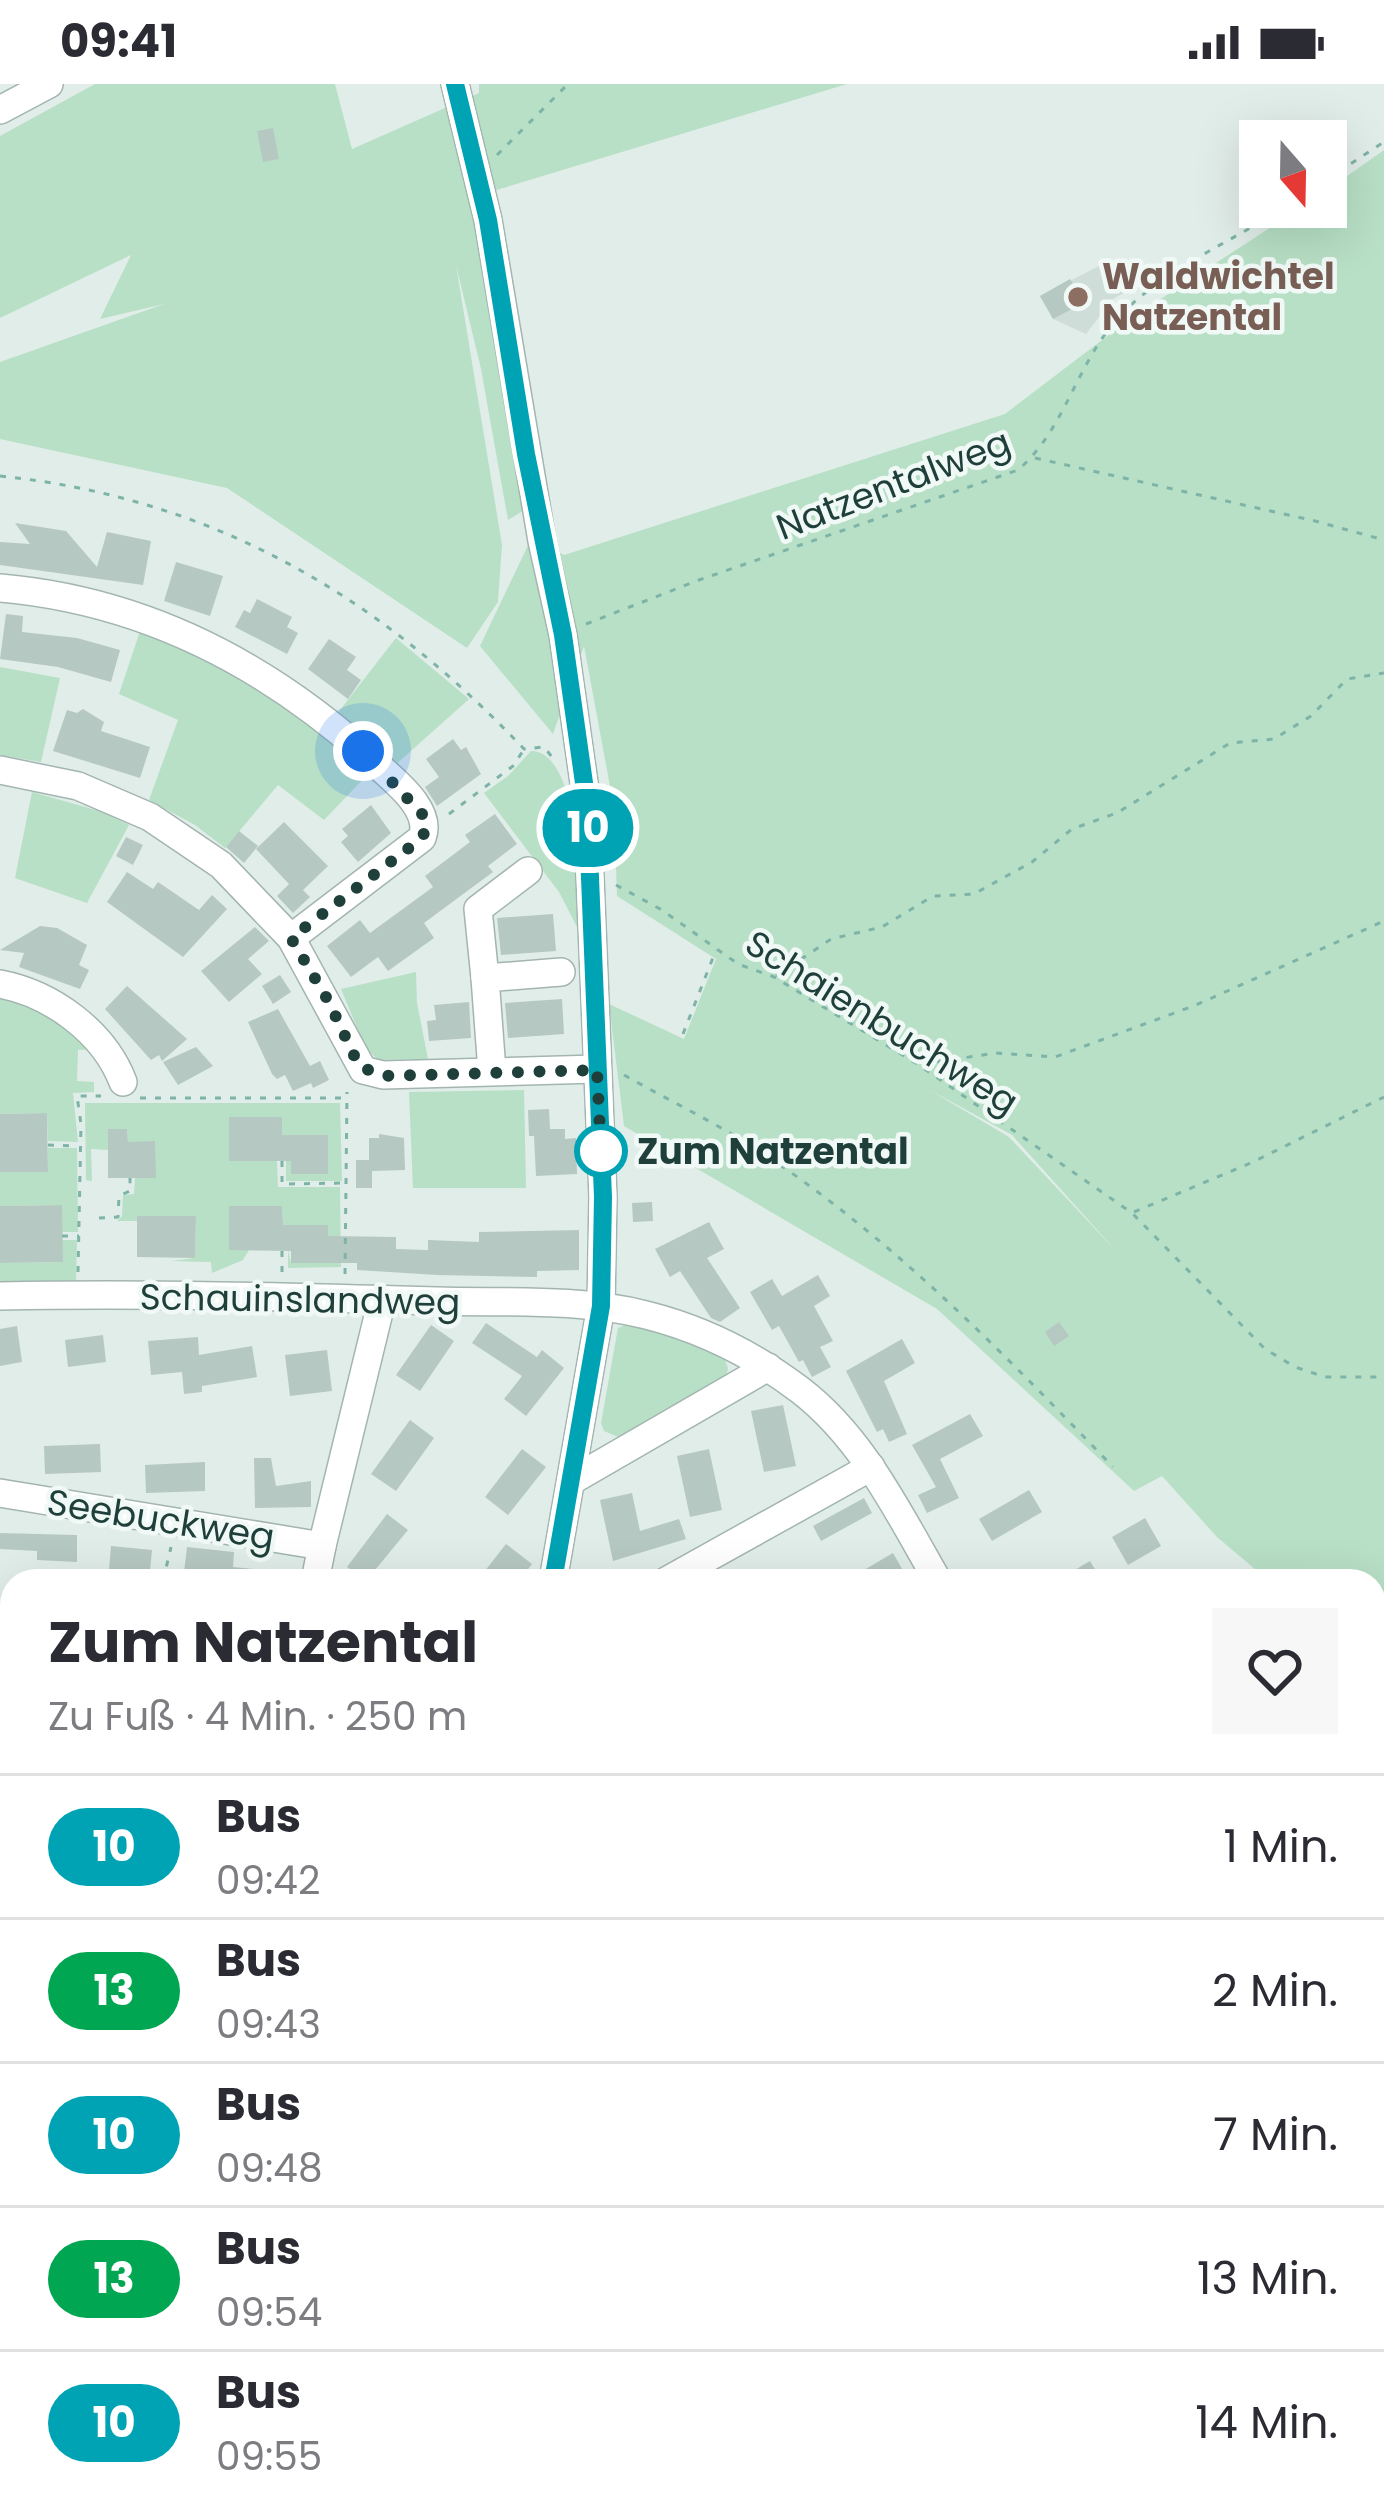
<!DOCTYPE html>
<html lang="de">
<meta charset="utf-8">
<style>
:root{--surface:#fff;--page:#f7f7f7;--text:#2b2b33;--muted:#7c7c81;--line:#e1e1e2}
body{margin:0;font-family:Poppins,sans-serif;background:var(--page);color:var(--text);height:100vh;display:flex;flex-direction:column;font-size:45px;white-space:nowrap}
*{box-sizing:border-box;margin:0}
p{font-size:39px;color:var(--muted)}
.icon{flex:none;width:66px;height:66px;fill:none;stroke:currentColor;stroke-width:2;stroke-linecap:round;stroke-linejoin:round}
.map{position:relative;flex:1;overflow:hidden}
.drawer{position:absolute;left:0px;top:1485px;width:1386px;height:948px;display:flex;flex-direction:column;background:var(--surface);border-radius:36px 36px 0 0;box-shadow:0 12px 48px #0002}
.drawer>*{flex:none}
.badge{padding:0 24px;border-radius:39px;font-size:42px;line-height:78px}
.needle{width:78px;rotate:160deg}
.controls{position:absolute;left:1239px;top:36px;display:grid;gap:24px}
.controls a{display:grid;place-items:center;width:108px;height:108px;border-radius:0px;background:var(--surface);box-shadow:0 12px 48px #0002;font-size:60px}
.you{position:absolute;width:60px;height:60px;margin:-30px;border:9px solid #fff;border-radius:50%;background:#1a73e8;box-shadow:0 0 0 18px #1a73e833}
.map>.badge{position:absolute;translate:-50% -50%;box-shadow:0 0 0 6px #fff}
.round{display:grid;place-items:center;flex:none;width:126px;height:126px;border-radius:0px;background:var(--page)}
.summary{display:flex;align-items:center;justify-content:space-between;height:204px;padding:0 48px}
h1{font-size:57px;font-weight:700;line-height:90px}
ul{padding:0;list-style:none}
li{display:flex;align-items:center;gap:36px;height:144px;padding:0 48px;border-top:3px solid var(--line)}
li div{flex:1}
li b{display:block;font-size:45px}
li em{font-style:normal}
li .badge{min-width:132px;font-weight:700;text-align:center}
.status{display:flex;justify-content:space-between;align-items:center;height:84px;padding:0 60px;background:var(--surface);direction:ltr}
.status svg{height:33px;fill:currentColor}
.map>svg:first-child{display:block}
</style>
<div class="status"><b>09:41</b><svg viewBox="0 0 49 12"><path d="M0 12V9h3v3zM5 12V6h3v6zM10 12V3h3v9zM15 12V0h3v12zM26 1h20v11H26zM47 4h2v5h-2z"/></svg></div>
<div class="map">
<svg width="1384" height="2433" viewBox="0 0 1384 2433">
<rect width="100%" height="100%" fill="#e1ede9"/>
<polygon fill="#cfddd8" points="1107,178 1124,209 1113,215 1086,250 1053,235 1040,212"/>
<g fill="#b8e0c6" fill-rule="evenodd">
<polygon points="95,0 335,0 352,65 479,9 479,0 847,0 490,108 526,425 508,436 481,285 456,181 502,461 498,518 467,564 227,404 0,355 0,278 164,220 100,235 131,171 0,234 0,52"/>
<path d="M 1384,66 L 1384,1555 L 1374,1559 L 1374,1497 L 1269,1497 L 1217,1453 L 1162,1392 L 1134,1407 L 937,1225 L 624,1042 L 609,920 L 684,955 L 716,875 L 617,812 L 614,724 L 584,562 L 553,650 L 480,562 L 532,453 L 564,471 L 1005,330 L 1127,237 L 1302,123 L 1326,123 L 1326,107 ZM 928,1005 L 1012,1051 L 1117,1168 L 1009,1053 Z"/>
<polygon points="141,544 268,605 371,687 324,736 278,701 225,764 195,741 149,716 178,636 119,610"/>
<polygon points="396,554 469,615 393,683 337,630"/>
<polygon points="0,583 60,594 41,678 0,671"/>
<path d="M 531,667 C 578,666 585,808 577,843 L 559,808 L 484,709 L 508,692 Z"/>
<polygon points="32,708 103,728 129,741 87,819 15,794"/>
<polygon points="416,888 417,919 428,975 378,976 365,963 341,905"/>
<polygon points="0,909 29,918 96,965 78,966 77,997 94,998 94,1008 73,1009 78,1058 48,1057 47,1029 0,1030"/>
<polygon points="524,1006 526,1104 413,1104 409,1008"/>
<polygon points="85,1019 340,1019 342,1097 286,1097 286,1077 291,1077 291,1090 328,1089 328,1052 282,1054 281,1033 229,1033 229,1076 277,1077 278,1103 340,1103 341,1183 288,1184 288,1166 291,1179 327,1179 283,1144 282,1122 230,1122 229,1166 249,1166 243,1176 212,1189 211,1178 171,1177 195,1174 196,1132 138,1132 137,1137 117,1137 122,1132 123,1111 134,1110 135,1094 155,1094 155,1058 128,1058 127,1045 109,1045 108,1066 91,1065 92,1097 86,1096"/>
<polygon points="48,1064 77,1064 78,1148 62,1148 61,1121 0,1122 0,1088 48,1087"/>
<polygon points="62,1156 77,1156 76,1199 0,1198 0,1179 62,1178"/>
<polygon points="635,1237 722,1268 728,1284 725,1299 623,1355 604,1347 601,1339 618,1244"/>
<polygon points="1384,1593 1384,2029 1374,2024 1374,1610"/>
</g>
<g fill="#b6c8c2">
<polygon points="273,44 279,75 263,78 257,47"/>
<polygon points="1070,195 1083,219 1053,235 1040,212"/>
<polygon points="15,439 66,447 97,483 107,448 151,457 143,501 0,481 0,458 30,460"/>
<polygon points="176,478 223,492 210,532 164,517"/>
<polygon points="257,515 292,533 287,543 298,549 287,570 235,543 244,526 250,529"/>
<polygon points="6,530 23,532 22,548 77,554 120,566 111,598 58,583 0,575"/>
<polygon points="329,555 356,573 347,586 361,596 348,615 308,585"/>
<polygon points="83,625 104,638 101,647 150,663 140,694 53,667 67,626 77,629"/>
<polygon points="453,655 461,666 466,663 481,690 437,722 425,703 439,693 426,675"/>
<polygon points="371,721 391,749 358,778 341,758 348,752 342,745"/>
<polygon points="495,730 517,760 488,782 493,788 424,839 434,854 388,887 378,873 351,893 327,862 360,836 370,849 433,803 425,792 470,758 465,751"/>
<polygon points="284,738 328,782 303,806 310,813 293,829 277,812 289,800 256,765"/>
<polygon points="239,747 258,762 244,779 226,763"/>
<polygon points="126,753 143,761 133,781 116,772"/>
<polygon points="127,788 153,805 158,798 199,826 212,811 227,825 183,873 107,818"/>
<polygon points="553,830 556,867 501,871 497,834"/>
<polygon points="40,842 57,844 87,861 79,881 89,886 80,905 19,883 24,869 0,866"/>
<polygon points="255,843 269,857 248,875 262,890 229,918 201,887"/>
<polygon points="280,891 291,908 273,920 262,902"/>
<polygon points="127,902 187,955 162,977 159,971 151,976 105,925"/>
<polygon points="562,915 564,950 508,954 505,919"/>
<polygon points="469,918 471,954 429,957 427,937 436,936 434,921"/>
<polygon points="278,925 310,982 320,977 329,996 313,1004 311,999 293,1007 285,991 277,995 272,990 248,938"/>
<polygon points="196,963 213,982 178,1001 163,978"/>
<polygon points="549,1025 550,1045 565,1045 565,1055 576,1054 577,1090 536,1092 534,1052 529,1052 528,1026"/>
<polygon points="47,1029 48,1088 0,1088 0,1030"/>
<polygon points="229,1033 282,1033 282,1051 328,1051 328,1090 291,1090 291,1077 229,1077"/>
<polygon points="108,1045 127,1045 128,1058 155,1057 156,1094 108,1094"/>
<polygon points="379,1050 404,1054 405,1086 372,1087 372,1104 356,1104 356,1076 369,1076 369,1054 379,1054"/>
<polygon points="652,1118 653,1137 633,1138 632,1119"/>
<polygon points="62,1121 63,1178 0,1179 0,1122"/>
<polygon points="229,1122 282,1122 283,1141 328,1141 328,1152 396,1153 396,1165 428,1166 428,1156 479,1158 479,1148 579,1146 579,1186 537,1187 537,1193 437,1191 357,1186 357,1179 291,1179 291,1167 229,1166"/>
<polygon points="137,1132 196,1132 195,1174 137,1173"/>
<polygon points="709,1138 724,1165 707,1174 740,1224 720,1238 711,1234 680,1187 670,1193 655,1165"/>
<polygon points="818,1191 830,1212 814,1222 833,1257 820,1263 831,1283 812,1293 803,1276 799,1278 779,1242 772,1246 750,1208 772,1195 782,1212"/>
<polygon points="1059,1238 1069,1252 1054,1262 1045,1248"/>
<polygon points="486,1239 537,1273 542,1266 564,1284 526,1332 504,1315 522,1292 472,1259"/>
<polygon points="431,1241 454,1257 420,1307 396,1291"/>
<polygon points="17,1242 22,1278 0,1282 0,1245"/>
<polygon points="103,1251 106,1278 68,1283 65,1256"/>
<polygon points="198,1253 199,1271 252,1262 257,1293 202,1302 202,1308 184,1310 182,1288 151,1291 148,1257"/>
<polygon points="902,1255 915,1279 884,1297 907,1350 889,1358 883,1345 877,1348 846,1287"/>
<polygon points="327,1266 332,1307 290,1312 285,1271"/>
<polygon points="783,1321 796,1382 764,1388 751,1327"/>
<polygon points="970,1330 983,1352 940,1375 959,1414 927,1429 918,1411 936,1403 912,1361"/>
<polygon points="410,1336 434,1354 396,1407 371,1390"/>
<polygon points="100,1360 101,1388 45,1390 44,1362"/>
<polygon points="522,1365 546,1383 508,1431 485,1413"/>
<polygon points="709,1365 722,1426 690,1433 677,1372"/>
<polygon points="254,1374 271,1374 276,1402 311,1397 311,1423 255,1424"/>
<polygon points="205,1378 205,1407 146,1409 145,1381"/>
<polygon points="1029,1406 1042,1428 992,1457 979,1435"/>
<polygon points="632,1409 640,1447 679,1435 686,1455 613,1477 600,1416"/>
<polygon points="864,1414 872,1429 821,1457 813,1442"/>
<polygon points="387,1430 408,1446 366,1497 347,1483"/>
<polygon points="1145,1434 1161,1462 1128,1481 1112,1453"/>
<polygon points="0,1449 77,1451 77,1478 37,1476 37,1467 0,1465"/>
<polygon points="506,1460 532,1480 519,1497 477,1497"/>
<polygon points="111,1462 152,1466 149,1497 108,1497"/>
<polygon points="187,1463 234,1468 233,1483 264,1486 263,1497 183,1497"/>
<polygon points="893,1469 909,1497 845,1497"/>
<polygon points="1090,1477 1102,1497 1056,1497"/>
</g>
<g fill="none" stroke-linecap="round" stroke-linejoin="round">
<defs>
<g id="minor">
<polyline points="455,0 488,136 542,457 563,551 587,720 603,1113 601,1222 553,1497"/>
<polyline points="0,26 49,0"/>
<path d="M 0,504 C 150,517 276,585 384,687 C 402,703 432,729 422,754 L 291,854"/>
<polyline points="0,686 78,702 150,733 221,781 291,854 363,986 383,991 597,985"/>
<polyline points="485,894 478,825 528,787"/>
<path d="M 0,900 C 52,910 104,948 123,998"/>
<polyline points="492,987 485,894 561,888"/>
<path d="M 0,1212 C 146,1209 292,1213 437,1217 C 506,1219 579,1214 646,1231 C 702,1245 754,1271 800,1306 C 863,1354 899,1430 938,1497"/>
<polyline points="571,1397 768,1283"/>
<polyline points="0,1409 322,1462 382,1216"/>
<polyline points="315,1497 322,1462"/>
<polyline points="666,1497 871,1383"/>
<polyline points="0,1620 12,1625"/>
<polyline points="0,1872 12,1852"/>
<polyline points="1374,2045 1384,2048"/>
<polyline points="1374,2323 1384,2332"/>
<polyline points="0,2353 12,2359"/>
<polyline points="954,2421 968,2433"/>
<polyline points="56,2433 60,2421"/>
<polyline points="344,2433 347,2421"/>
<polyline points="733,2433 740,2421"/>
<polyline points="1213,2433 1228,2421"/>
<polyline points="1316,2433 1322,2429"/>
</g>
</defs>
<use href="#minor" stroke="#a3b5b1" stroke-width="30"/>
<g stroke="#7eb3a8" stroke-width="3" stroke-dasharray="6 9" stroke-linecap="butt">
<polyline points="497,71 568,0"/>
<polyline points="1326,96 1384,58"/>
<polyline points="1035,374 1315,437 1384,456"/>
<path d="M 0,392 C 213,414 378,511 524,665 L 544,663 L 556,678"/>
<path d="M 586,540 L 699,496 L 1018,386 C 1062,348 1074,290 1109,245 C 1151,190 1227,161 1285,123"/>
<polyline points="449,730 513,682 523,667"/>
<polyline points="616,801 662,826 738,880 774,893 919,981 1132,1129 1265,1265 1295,1283 1325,1293 1384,1293"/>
<polyline points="776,892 831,855 882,843 933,812 974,810 1032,778 1072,745 1117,729 1230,659 1274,655 1311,632 1347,595 1384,589"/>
<polyline points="683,950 716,866"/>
<polyline points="922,980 996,969 1055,973 1196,921 1384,837"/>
<path d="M 624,991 C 672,1018 722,1042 767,1072 C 897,1159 1005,1271 1113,1383"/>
<polyline points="140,1014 345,1014"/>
<polyline points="48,1061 78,1062"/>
<polyline points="282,1077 282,1100 343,1099"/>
<polyline points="1134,1128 1253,1078 1384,1013"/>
<polyline points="99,1134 118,1133 119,1112 130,1107 130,1094"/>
<polyline points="62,1152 79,1152"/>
<polyline points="282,1167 282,1189"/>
<polyline points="78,1188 81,1040 77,1012 101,1012"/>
<polyline points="345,1190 347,1008"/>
<polyline points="163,1497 171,1463"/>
<polyline points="1374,1576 1384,1566"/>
</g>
<use href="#minor" stroke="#fff" stroke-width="27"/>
</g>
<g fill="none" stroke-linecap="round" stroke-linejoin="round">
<defs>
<polyline id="line" points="455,0 488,136 526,370 563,551 587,720 603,1113 601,1222 553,1497"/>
</defs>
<use href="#line" stroke="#fff" stroke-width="27"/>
<use href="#line" stroke="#00a3b4" stroke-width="18"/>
<polyline stroke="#1f3f3a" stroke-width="12" stroke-dasharray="0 21.6" points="363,667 422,730 427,742 422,754 291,854 329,918 359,982 383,992 597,986 601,1067"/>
</g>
<circle fill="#8d6e63" stroke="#f1f9f6" stroke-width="4.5" cx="1078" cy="213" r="12"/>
<circle fill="#fff" stroke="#00a3b4" stroke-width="6" cx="601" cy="1067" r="24"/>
<g text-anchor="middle" stroke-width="9" stroke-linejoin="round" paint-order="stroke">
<g font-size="36" font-weight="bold" fill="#785e54" stroke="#f1f9f6" text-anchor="start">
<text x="1102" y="205">Waldwichtel<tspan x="1102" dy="41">Natzental</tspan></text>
</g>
<g font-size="36" fill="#1f3f3a" stroke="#f1f9f6">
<text transform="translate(893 400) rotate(-21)" y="13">Natzentalweg</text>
<text transform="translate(882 938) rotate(32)" y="13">Schaienbuchweg</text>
<text transform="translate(300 1215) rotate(1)" y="13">Schauinslandweg</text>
<text transform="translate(161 1435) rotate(9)" y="13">Seebuckweg</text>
</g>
<g font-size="36" font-weight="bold" fill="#1f3f3a" stroke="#f1f9f6" text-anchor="start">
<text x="637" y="1080">Zum Natzental</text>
</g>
</g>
</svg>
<div class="controls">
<a><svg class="needle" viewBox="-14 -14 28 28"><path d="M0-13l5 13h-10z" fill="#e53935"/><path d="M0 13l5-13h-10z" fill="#7c7c81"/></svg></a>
</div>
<div class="you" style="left:363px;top:667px"></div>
<b class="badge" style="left:588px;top:744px;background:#00a3b4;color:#fff">10</b>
<section class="drawer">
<div class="summary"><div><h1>Zum Natzental</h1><p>Zu Fuß · 4 Min. · 250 m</p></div><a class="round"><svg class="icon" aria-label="heart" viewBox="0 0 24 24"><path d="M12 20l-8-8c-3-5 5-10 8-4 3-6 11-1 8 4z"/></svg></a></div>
<ul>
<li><span class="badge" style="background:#00a3b4;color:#fff">10</span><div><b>Bus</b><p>09:42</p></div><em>1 Min.</em></li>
<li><span class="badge" style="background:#00a651;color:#fff">13</span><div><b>Bus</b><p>09:43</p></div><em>2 Min.</em></li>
<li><span class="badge" style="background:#00a3b4;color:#fff">10</span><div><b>Bus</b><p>09:48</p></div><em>7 Min.</em></li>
<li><span class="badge" style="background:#00a651;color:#fff">13</span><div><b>Bus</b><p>09:54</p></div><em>13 Min.</em></li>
<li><span class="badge" style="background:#00a3b4;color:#fff">10</span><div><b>Bus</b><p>09:55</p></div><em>14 Min.</em></li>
</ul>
</section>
</div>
